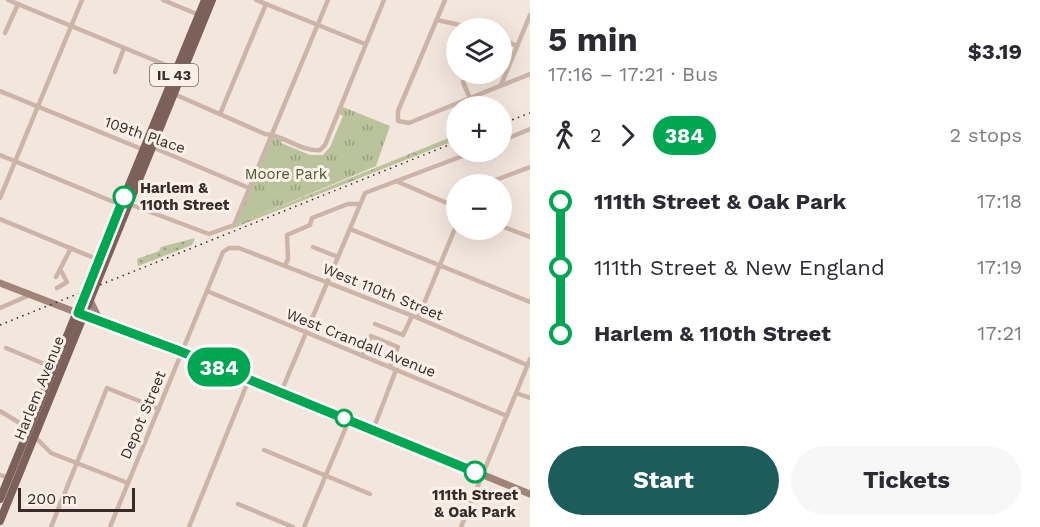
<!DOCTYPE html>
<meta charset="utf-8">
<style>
:root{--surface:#fff;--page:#f7f7f7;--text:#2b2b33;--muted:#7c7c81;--accent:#1c5c5a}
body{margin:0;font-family:"Work Sans",sans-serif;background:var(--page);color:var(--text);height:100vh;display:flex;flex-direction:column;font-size:22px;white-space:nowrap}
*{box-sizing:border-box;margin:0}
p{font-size:20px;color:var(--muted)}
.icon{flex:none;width:33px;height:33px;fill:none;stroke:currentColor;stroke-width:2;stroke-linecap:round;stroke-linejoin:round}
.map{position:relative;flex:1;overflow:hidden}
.sheet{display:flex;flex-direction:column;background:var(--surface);width:510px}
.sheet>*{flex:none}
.badge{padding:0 12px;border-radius:20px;font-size:21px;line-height:39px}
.buttons{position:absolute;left:446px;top:18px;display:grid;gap:12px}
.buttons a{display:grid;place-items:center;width:66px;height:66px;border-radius:50%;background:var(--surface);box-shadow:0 6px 24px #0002;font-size:30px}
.scale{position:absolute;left:18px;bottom:15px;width:117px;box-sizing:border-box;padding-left:6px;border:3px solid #382c28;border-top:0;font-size:16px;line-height:21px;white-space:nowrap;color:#382c28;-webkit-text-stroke:4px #fbf1e9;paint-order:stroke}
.map>.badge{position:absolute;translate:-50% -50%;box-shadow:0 0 0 3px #fff}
.legs{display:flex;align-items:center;gap:9px;height:66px;padding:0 18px;font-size:20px}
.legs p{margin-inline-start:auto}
.summary{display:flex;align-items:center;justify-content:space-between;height:102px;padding:0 18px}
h1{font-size:33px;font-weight:700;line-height:45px}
.cta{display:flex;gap:12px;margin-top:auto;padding:12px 18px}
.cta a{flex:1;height:69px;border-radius:36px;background:var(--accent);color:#fff;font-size:24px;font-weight:700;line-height:69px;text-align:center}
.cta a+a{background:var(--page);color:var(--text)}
ul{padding:0 18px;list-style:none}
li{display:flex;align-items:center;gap:21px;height:66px;font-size:22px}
li i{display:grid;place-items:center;width:9px;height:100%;margin:0 8px;background:currentColor}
li i::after{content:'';width:15px;height:15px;margin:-8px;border:4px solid;border-radius:50%;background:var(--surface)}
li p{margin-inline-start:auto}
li:first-child i{background:linear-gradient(#0000 50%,currentColor 0)}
li:last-child i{background:linear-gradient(currentColor 50%,#0000 0)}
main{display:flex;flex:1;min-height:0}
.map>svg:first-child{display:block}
</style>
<main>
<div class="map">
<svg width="530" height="527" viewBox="0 0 530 527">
<defs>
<pattern id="grass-dots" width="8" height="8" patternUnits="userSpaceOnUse" patternTransform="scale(1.5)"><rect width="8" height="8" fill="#bac39c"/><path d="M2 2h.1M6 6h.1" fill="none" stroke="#989f7f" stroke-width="1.8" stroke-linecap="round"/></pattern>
<pattern id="forest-crowns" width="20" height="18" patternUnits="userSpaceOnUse" patternTransform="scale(1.5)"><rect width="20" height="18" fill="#bac39c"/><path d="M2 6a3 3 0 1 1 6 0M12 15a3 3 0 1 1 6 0" fill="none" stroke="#989f7f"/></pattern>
<pattern id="park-tufts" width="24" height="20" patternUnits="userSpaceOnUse" patternTransform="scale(1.5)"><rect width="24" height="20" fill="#bac39c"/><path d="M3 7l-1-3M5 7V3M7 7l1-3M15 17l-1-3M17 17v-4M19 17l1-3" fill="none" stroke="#989f7f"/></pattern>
</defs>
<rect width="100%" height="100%" fill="#f3e6dd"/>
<polygon fill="url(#grass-dots)" points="195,238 192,245 138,266 137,259 159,251 161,247"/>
<polygon fill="url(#forest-crowns)" points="456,135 456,140 241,225 240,223"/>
<polygon fill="url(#park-tufts)" points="343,107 390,126 376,166 240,223 241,225 229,230 236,225 272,138 282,140 281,143 310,155 323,155 330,147 343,116 339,114"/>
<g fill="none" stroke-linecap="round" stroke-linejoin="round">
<g stroke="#ccb5a8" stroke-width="4.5">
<polyline points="8,0 178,70"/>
<polyline points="163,0 199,15"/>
<polyline points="256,0 365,44"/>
<polyline points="445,0 398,111 398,121 409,123 470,98"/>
<polyline points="437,20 474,28"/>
<polyline points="5,33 18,4"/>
<polyline points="501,39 517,46"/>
<polyline points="115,72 124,48"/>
<polyline points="463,82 470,98 530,74"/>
<polyline points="501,85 530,15"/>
<polyline points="0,91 144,150"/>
<path d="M 174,94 L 265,134 C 284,135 301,152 320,150 L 325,145 L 384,0"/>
<polyline points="220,114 266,4"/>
<polyline points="501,141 530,129"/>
<polyline points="152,147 249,188"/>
<polyline points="0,155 121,205 129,204 209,234 234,225 328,0"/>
<polyline points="396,181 456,207"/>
<polyline points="485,184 530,167"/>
<polyline points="0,198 82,0"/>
<polyline points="0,219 99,260"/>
<polyline points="501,226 530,237"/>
<polyline points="350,229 530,302"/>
<polyline points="313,247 338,257"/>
<polyline points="285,266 288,259 287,235 310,225 312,218 348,204 360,204"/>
<polyline points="56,277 71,248"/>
<polyline points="57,288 67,282 60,269"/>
<polyline points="207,291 507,416"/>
<polyline points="0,308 30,295"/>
<polyline points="418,318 456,226"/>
<polyline points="375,324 403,335 412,316"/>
<polyline points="6,348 54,368"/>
<polyline points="362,356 371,336 398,347 390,367"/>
<polyline points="281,392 365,193 473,152"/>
<polyline points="516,393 530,398"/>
<polyline points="0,411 23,425 51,453 128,483"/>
<polyline points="373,430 396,370"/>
<polyline points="264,450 370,494"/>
<polyline points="0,475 9,478"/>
<polyline points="238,504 293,527"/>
<polyline points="51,527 107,388 159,409"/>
<polyline points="110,527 218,264 223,252 229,248 239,248 418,318 527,365"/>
<polyline points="189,527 249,379"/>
<polyline points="304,527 349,420"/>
<polyline points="461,527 530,359"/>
</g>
<g stroke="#a08379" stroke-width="7">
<polyline points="0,283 218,367 530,494"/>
<polyline points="90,300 100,321"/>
</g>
<g stroke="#7b6159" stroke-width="8">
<polyline points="0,499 205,0"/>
<polyline points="0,521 212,0"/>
</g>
<g stroke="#382c28" stroke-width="1.5" stroke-dasharray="1.5 4.5" stroke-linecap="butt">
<polyline points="501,124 530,113"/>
<polyline points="0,325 456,142"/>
</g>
</g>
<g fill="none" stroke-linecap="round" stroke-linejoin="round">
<defs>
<polyline id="line-1" points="124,197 78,313 177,350 475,472"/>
</defs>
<use href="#line-1" stroke="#fff" stroke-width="14"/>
<use href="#line-1" stroke="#00a651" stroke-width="9"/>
</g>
<g fill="#fff" stroke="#00a651" stroke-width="3">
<circle cx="124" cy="197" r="10"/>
<circle cx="344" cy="418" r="8"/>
<circle cx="475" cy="472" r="10"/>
</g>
<g text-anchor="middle" stroke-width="6" stroke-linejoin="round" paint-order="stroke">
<rect fill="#fbf1e9" stroke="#726762" stroke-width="1.5" x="150" y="64" width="48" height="22" rx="4.5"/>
<g font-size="14" font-weight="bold" fill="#382c28">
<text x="174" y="80">IL 43</text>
</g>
<g font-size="15" fill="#382c28" stroke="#fbf1e9">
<text transform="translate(145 135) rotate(19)" y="5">109th Place</text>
<text transform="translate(383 292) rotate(22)" y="5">West 110th Street</text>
<text transform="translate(361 343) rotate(22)" y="5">West Crandall Avenue</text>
<text transform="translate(39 388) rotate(-68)" y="5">Harlem Avenue</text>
<text transform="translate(143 415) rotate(-67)" y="5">Depot Street</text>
</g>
<g font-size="15" fill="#4c582b" stroke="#fbf1e9">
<text x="286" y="179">Moore Park</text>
</g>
<g font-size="15" font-weight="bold" fill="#382c28" stroke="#fbf1e9" text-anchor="start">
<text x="140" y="193">Harlem &amp;<tspan x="140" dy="17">110th Street</tspan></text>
<text x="475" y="500" text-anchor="middle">111th Street<tspan x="475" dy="17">&amp; Oak Park</tspan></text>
</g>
</g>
</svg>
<div class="buttons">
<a><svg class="icon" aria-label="layers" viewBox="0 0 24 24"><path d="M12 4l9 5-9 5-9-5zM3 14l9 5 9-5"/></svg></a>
<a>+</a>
<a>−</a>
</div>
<div class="scale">200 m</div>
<b class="badge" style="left:219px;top:367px;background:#00a651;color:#fff">384</b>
</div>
<section class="sheet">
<div class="summary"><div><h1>5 min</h1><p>17:16 – 17:21 · Bus</p></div><b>$3.19</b></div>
<div class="legs"><svg class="icon" aria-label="walk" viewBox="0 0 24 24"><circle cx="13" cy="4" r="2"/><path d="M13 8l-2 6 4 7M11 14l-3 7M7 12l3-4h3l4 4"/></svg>2<svg class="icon" aria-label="forward" viewBox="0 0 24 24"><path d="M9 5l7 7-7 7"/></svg><b class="badge" style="background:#00a651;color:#fff">384</b><p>2 stops</p></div>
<ul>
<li><i style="color:#00a651"></i><b>111th Street &amp; Oak Park</b><p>17:18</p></li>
<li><i style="color:#00a651"></i><span>111th Street &amp; New England</span><p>17:19</p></li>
<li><i style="color:#00a651"></i><b>Harlem &amp; 110th Street</b><p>17:21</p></li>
</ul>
<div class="cta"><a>Start</a><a>Tickets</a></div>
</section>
</main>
